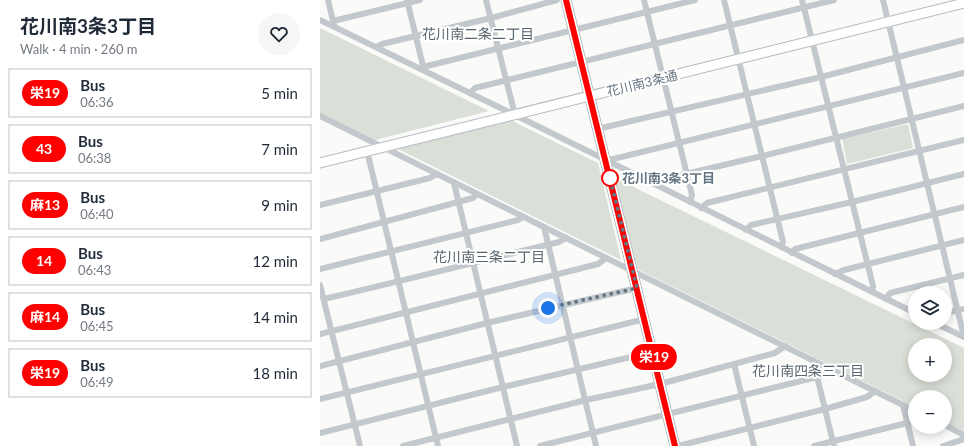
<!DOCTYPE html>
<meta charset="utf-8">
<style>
:root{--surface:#fff;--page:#f6f6f7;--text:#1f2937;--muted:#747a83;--line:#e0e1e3}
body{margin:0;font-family:Lato,"Noto Sans JP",sans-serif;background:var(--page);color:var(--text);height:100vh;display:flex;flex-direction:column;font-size:15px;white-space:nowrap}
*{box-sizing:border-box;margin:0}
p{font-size:13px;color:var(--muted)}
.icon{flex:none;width:22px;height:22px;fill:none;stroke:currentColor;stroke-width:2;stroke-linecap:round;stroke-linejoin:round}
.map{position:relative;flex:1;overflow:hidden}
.details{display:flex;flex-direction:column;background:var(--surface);width:320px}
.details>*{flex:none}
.badge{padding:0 8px;border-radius:13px;font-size:14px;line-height:26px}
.controls{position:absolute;left:588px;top:286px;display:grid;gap:8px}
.controls a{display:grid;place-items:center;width:44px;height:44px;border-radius:50%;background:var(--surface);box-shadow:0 2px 10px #0003;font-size:20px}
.you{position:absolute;width:20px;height:20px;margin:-10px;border:3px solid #fff;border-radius:50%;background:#1a73e8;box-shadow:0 0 0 6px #1a73e833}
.map>.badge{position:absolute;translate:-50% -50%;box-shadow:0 0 0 2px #fff}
.round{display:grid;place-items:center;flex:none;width:42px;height:42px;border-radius:21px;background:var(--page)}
.headline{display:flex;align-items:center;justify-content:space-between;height:68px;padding:0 20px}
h1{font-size:19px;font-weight:700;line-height:30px}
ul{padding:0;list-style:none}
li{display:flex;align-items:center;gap:12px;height:50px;margin:0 8px 6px;padding:0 12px;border:2px solid var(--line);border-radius:0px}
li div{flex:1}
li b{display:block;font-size:15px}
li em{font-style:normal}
li .badge{min-width:44px;font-weight:700;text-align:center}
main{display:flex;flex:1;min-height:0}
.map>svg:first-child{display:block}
</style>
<main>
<section class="details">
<div class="headline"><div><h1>花川南3条3丁目</h1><p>Walk · 4 min · 260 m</p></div><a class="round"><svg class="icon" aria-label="heart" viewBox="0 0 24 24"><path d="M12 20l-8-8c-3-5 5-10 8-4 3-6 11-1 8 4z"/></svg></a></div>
<ul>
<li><span class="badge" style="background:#f00;color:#fff">栄19</span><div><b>Bus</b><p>06:36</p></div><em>5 min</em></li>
<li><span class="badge" style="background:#f00;color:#fff">43</span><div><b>Bus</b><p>06:38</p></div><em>7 min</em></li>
<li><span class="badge" style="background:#f00;color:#fff">麻13</span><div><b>Bus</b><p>06:40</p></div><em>9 min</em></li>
<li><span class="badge" style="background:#f00;color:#fff">14</span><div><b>Bus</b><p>06:43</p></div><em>12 min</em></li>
<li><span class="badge" style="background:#f00;color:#fff">麻14</span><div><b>Bus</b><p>06:45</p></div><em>14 min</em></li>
<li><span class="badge" style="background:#f00;color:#fff">栄19</span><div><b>Bus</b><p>06:49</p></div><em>18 min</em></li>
</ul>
</section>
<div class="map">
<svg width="644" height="446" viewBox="0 0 644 446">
<rect width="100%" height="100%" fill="#fafaf8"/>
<g fill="#dadfd7" fill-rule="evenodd">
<polygon points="0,28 169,111 55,140 0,113"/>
<polygon points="190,120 278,163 301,260 76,148"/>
<polygon points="588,124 593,148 527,164 522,139"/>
<path d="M 295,178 L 644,348 L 644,431 L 625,422 L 625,397 L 595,397 L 595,407 L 317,269 ZM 595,345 L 625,345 L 625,375 L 595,375 Z"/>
</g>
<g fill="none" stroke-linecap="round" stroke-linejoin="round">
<defs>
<g id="secondary">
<polyline points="246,0 355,446"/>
<polyline points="0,163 644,3"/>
</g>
</defs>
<use href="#secondary" stroke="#b3babf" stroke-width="11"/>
<g stroke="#c3c8cc" stroke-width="6">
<polyline points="8,0 14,25"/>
<polyline points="87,0 104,70"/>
<polyline points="166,0 195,115"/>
<polyline points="324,0 372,195 370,202"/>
<polyline points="404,0 463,242 461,247"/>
<polyline points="482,0 553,286 552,292"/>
<polyline points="563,0 644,337"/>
<polyline points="0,20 195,115 595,313"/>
<polyline points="13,21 100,0"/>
<polyline points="56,47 62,44 171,18 237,0"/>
<polyline points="103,67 375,0"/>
<polyline points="150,93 155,88 514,0"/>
<polyline points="0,116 595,411"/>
<polyline points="277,129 501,77 644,40"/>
<polyline points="47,151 118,446"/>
<polyline points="285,161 644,73"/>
<polyline points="134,183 197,446"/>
<polyline points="334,184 340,180 442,156 644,106"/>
<polyline points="0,205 110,178 117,174"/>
<polyline points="381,208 387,203 644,140"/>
<polyline points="224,227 276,446"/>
<polyline points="426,230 431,225 532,202 644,174"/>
<polyline points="0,239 153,198 157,194"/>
<polyline points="472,253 475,249 644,207"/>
<polyline points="0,269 198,220 203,217"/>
<polyline points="515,274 524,270 644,240"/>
<polyline points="0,285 40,446"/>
<path d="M 4,299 C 82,281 160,261 239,242 L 246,238"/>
<polyline points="566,299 570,293 644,275"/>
<polyline points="625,313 644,309"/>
<polyline points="615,323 644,337"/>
<polyline points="0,334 278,264 286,258"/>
<polyline points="493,360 514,446"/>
<polyline points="414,364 434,446"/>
<polyline points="0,366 167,323 317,288"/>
<polyline points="0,399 325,319"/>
<polyline points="583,405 593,446"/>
<polyline points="625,425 644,435"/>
<polyline points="0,433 183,387 332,352"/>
<polyline points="83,446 266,400 340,384 455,353 465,346"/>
<polyline points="220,446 497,377 507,374 513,370"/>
<polyline points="358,446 505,409 547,397 555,391"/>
<polyline points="494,446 587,423 595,420"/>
<polyline points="623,446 644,439"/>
</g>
<use href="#secondary" stroke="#fff" stroke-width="9"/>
</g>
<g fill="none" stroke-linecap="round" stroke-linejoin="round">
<defs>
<polyline id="line" points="246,0 355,446"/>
</defs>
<use href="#line" stroke="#fff" stroke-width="9"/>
<use href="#line" stroke="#f00" stroke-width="6"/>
<polyline stroke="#657683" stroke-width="4" stroke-dasharray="0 7.2" points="228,308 317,288 289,174 290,178"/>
</g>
<circle fill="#fff" stroke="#f00" stroke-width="2" cx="290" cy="178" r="8"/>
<g text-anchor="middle" stroke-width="4" stroke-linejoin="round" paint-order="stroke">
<g font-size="13" fill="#657683" stroke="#fff">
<text transform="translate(322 83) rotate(-14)" y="5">花川南3条通</text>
</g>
<g font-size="13" font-weight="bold" fill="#657683" stroke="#fff" text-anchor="start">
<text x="302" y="183">花川南3条3丁目</text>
</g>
<g font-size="14" fill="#57646e" stroke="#fff">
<text x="158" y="39">花川南二条二丁目</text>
<text x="169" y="262">花川南三条二丁目</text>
<text x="488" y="376">花川南四条三丁目</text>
</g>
</g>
</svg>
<div class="controls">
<a><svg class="icon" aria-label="layers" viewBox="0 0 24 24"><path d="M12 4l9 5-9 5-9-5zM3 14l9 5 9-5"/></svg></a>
<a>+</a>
<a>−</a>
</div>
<div class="you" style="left:228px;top:308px"></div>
<b class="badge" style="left:334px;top:357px;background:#f00;color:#fff">栄19</b>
</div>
</main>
